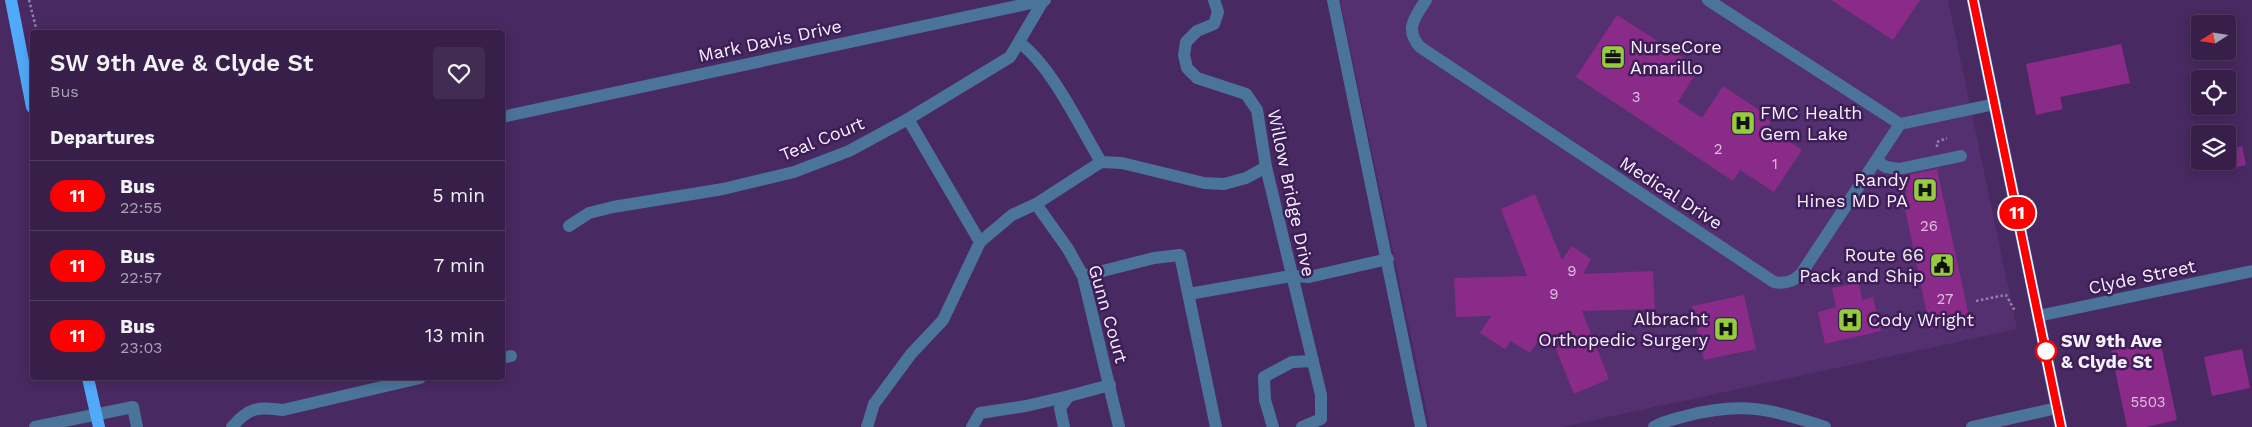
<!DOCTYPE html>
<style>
:root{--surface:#371f49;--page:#422c53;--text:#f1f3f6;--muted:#aaa2b4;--line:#513d61}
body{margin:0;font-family:"Work Sans",sans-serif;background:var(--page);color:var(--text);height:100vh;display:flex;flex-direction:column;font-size:19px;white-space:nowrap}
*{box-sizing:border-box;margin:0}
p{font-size:16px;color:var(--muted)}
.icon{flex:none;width:28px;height:28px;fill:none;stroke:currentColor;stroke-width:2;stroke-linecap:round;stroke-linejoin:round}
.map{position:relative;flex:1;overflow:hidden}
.panel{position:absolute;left:30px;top:30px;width:475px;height:350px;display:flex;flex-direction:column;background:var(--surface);border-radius:5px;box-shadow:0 2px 12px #0003,0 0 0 1px var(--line)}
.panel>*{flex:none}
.badge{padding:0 10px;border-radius:16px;font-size:18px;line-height:32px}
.needle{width:32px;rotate:258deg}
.buttons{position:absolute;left:2191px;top:15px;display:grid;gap:10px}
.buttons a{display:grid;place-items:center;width:45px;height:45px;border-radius:5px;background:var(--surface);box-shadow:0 2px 12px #0003,0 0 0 1px var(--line);font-size:25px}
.map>.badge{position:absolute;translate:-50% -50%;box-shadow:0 0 0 2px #fff}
h2{padding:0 20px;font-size:19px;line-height:45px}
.round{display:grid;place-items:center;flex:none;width:52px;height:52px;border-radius:5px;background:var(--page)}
.head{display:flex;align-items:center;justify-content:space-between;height:85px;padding:0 20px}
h1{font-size:24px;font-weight:600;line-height:38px}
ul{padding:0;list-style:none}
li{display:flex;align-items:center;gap:15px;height:70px;padding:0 20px;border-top:1px solid var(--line)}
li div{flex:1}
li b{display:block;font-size:19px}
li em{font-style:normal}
li .badge{min-width:55px;font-weight:700;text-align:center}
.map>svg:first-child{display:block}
</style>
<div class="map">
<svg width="2252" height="427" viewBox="0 0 2252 427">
<rect width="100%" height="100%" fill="#492961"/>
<polygon fill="#543070" points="1340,0 1948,0 2017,329 1562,427 1430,427"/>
<g fill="#8a2b89">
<polygon points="1831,0 1920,0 1893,40"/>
<polygon points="1617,15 1699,68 1678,102 1702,118 1723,86 1764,113 1762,116 1771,122 1768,127 1802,150 1774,192 1740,170 1733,181 1576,77"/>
<polygon points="2121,44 2130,83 2060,97 2063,109 2036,115 2026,64"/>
<polygon points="2242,146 2246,165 2228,169 2228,149"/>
<polygon points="1937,169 1970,321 1930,329 1902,194 1907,193 1903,176"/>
<polygon points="1535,194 1562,260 1572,246 1591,259 1583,274 1653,271 1655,309 1582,311 1609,379 1574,394 1553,342 1538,341 1530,353 1511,341 1505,349 1480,333 1491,316 1456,317 1454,278 1527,276 1501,209"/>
<polygon points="1859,283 1862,300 1873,297 1881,331 1825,344 1818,312 1836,307 1832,288"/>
<polygon points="1744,295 1756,349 1704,360 1692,306"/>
<polygon points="2160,340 2177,420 2146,427 2127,427 2111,351"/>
<polygon points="2242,349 2250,388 2212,396 2204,357"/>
</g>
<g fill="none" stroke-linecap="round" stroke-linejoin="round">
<g stroke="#9580a6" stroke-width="2.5" stroke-dasharray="2.5 2.5" stroke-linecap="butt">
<polyline points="29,0 37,32"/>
<polyline points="1937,147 1937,142 1947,138"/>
<polyline points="1976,301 2006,295 2015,311"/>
</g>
<g stroke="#4b749b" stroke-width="12">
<polyline points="1214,0 1218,12 1214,24 1197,31 1186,42 1184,55 1187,68 1197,78 1246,94 1257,110 1266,167 1321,395 1321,419 1302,427"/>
<polyline points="1333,0 1421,427"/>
<path d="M 1426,0 C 1415,17 1404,29 1420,47 L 1774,282 C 1785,284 1793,282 1801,274 L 1900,124 L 1995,104"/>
<polyline points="1708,0 1900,124"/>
<path d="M 1020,43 C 1052,67 1080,127 1101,162"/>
<polyline points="502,117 1045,0"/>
<polyline points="908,119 980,242"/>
<polyline points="1876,161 1886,167 1899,169 1961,156"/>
<polyline points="1036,204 1068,249 1083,276 1119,427"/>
<polyline points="569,226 589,213 613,207 723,189 794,172 849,151 908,119 1010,57 1043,1"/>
<polyline points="1083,276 1154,258 1180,255 1216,427"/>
<polyline points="1189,294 1291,276 1309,277 1388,259"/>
<polyline points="2038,316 2252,271"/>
<polyline points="502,358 511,356"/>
<polyline points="35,427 133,407 137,427"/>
<path d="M 232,427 C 248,408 258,406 283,410 L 420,378"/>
<polyline points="867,427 874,404 911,354 943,320 980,242 1012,215 1036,204 1101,162 1122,163 1204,183 1224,184 1246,178 1266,167"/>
<polyline points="972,427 980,413 1026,406 1069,396"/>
<polyline points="1064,427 1060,408 1069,396 1110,385"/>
<polyline points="1273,427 1265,400 1264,377 1292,362 1313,361"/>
<path d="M 1654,427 C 1664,421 1675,419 1686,416 C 1742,401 1772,409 1825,427"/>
<polyline points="1972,427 2057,408"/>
</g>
<g stroke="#51a9f9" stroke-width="12">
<polyline points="11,0 32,107"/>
<polyline points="1973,0 2061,427"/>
<polyline points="88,378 99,427"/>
</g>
</g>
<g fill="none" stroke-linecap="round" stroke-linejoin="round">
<defs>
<polyline id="line" points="1973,0 2061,427"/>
</defs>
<use href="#line" stroke="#fff" stroke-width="11"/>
<use href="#line" stroke="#f00" stroke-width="8"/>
</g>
<defs>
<symbol id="office-square" viewBox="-11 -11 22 22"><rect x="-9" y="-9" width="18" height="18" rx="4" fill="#94cc3c" stroke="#3e1e56"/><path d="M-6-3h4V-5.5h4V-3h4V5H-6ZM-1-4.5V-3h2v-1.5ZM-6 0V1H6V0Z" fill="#111"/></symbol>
<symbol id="hospital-square" viewBox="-11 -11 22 22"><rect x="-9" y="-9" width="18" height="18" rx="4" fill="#94cc3c" stroke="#3e1e56"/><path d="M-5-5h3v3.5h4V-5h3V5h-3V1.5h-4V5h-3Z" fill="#111"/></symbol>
<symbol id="civic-square" viewBox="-11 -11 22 22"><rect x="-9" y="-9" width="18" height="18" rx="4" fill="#94cc3c" stroke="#3e1e56"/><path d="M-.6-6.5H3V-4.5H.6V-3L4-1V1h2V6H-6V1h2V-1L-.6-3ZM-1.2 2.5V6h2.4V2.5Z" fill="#111"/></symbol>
</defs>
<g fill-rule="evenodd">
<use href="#office-square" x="1599" y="43" width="28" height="28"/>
<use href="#hospital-square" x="1729" y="109" width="28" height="28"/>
<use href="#hospital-square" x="1911" y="176" width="28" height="28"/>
<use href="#civic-square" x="1928" y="251" width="28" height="28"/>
<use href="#hospital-square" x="1836" y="306" width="28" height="28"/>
<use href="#hospital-square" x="1712" y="315" width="28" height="28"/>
</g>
<circle fill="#fff" stroke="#f00" stroke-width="2.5" cx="2046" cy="351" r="10"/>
<g text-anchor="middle" stroke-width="5" stroke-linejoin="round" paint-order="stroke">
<g font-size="15" fill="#dbbee0">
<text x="1636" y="102">3</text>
<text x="1718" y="154">2</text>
<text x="1775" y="169">1</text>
<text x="1929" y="231">26</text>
<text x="1572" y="276">9</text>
<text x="1554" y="299">9</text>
<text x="1945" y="304">27</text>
<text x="2148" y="407">5503</text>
</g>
<g font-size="18" fill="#f6effd" stroke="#3e1e56">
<text transform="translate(770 41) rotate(-12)" y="6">Mark Davis Drive</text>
<text transform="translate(822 139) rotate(-22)" y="6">Teal Court</text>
<text transform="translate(1291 193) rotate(78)" y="6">Willow Bridge Drive</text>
<text transform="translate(1671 193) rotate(33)" y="6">Medical Drive</text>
<text transform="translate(2142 277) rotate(-12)" y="6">Clyde Street</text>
<text transform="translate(1108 314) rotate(74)" y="6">Gunn Court</text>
</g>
<g font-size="18" fill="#f6effd" stroke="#3e1e56" text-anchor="start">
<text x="1630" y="53">NurseCore<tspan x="1630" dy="21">Amarillo</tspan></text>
<text x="1760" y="119">FMC Health<tspan x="1760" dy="21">Gem Lake</tspan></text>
<text x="1908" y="186" text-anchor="end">Randy<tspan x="1908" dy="21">Hines MD PA</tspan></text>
<text x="1924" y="261" text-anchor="end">Route 66<tspan x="1924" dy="21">Pack and Ship</tspan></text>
<text x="1708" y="325" text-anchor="end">Albracht<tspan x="1708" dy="21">Orthopedic Surgery</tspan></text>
<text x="1868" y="326">Cody Wright</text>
</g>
<g font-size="18" font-weight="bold" fill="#f6effd" stroke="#3e1e56" text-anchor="start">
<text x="2061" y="347">SW 9th Ave<tspan x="2061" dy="21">&amp; Clyde St</tspan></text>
</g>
</g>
</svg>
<div class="buttons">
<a><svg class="needle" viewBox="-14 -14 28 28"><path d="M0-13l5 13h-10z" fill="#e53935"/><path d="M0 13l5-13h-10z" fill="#aaa2b4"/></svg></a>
<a><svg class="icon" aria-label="locate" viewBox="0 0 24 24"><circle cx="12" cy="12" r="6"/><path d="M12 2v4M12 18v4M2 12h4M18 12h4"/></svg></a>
<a><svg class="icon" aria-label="layers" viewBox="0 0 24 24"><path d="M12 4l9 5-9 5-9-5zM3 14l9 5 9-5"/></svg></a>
</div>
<b class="badge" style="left:2017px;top:213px;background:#f00;color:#fff">11</b>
<section class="panel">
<div class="head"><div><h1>SW 9th Ave &amp; Clyde St</h1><p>Bus</p></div><a class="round"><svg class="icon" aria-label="heart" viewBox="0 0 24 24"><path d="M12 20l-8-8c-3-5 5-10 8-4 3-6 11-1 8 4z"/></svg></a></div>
<h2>Departures</h2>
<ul>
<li><span class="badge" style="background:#f00;color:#fff">11</span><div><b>Bus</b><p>22:55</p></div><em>5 min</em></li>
<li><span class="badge" style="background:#f00;color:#fff">11</span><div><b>Bus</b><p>22:57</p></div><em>7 min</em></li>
<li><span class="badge" style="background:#f00;color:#fff">11</span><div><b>Bus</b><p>23:03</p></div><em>13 min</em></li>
</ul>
</section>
</div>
